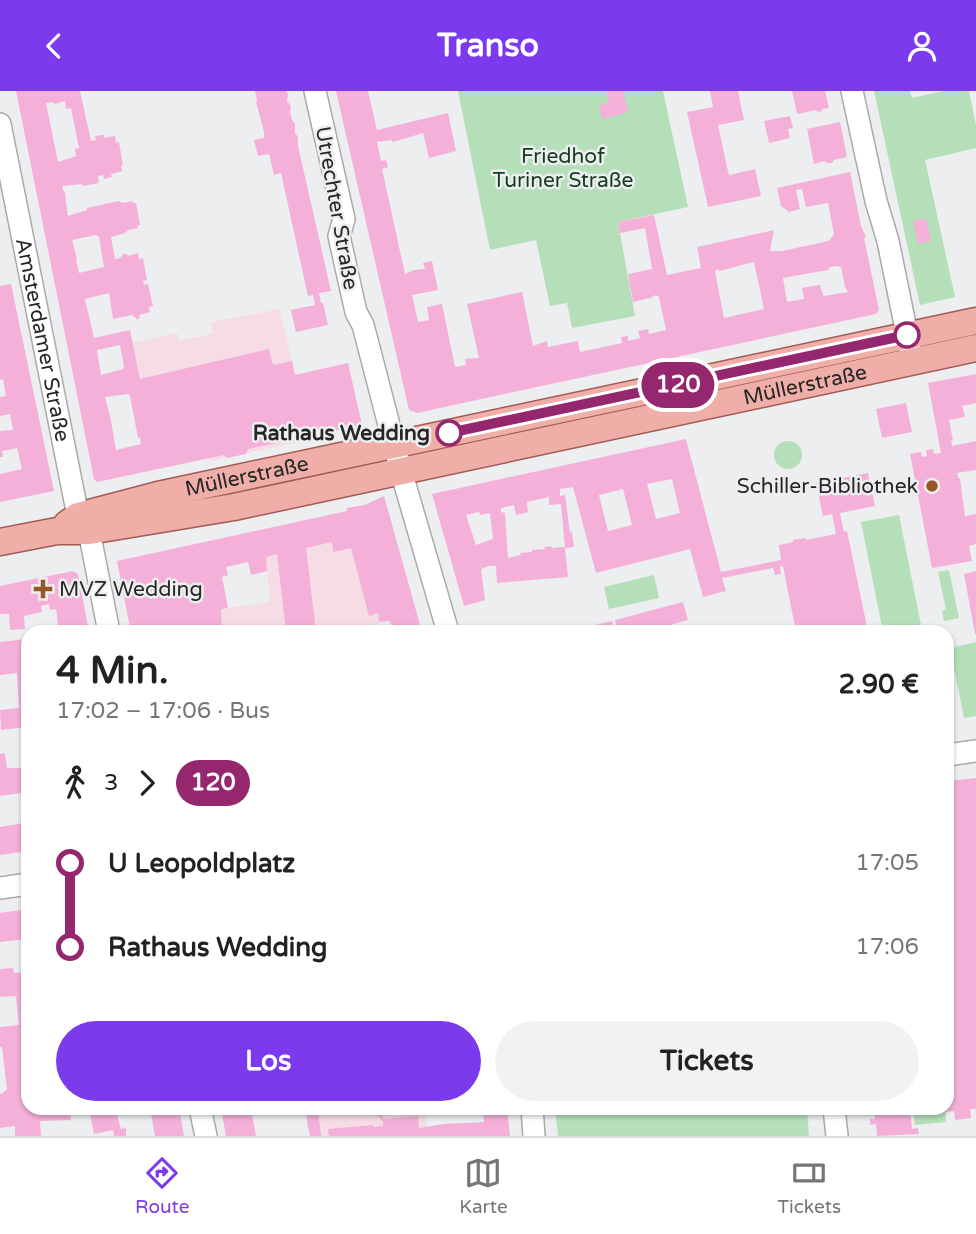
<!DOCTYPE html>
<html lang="de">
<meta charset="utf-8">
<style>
:root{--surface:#fff;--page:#f2f2f2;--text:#222;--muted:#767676;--line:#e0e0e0;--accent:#7c3aed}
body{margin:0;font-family:"Varela Round",sans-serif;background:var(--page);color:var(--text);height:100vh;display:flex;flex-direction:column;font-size:26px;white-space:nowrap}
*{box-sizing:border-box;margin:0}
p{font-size:23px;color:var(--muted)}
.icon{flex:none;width:38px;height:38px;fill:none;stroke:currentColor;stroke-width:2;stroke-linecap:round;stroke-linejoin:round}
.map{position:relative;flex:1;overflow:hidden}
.drawer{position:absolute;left:21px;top:534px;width:933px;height:490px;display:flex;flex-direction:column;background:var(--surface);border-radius:21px;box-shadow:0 2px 5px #0004}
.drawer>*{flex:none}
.badge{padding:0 14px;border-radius:23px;font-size:24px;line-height:46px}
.map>.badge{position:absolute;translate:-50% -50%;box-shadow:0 0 0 4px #fff}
.legs{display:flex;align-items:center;gap:10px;height:77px;padding:0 35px;font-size:23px}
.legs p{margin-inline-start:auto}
.overview{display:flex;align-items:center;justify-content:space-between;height:119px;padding:0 35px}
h1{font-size:38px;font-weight:700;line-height:52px}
.primary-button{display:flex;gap:14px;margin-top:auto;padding:14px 35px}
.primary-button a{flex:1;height:80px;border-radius:42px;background:var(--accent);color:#fff;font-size:28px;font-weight:700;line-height:80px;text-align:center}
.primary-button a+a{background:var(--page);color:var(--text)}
ul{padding:0 35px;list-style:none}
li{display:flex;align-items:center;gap:24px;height:84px;font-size:26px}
li i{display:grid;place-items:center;width:10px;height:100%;margin:0 9px;background:currentColor}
li i::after{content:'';width:18px;height:18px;margin:-9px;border:5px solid;border-radius:50%;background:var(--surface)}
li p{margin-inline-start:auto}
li:first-child i{background:linear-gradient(#0000 50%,currentColor 0)}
li:last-child i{background:linear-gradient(currentColor 50%,#0000 0)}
header{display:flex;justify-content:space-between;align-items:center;height:91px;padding:0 35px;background:var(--accent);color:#fff;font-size:32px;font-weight:700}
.dock{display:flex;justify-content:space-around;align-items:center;height:98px;border-top:2px solid var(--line);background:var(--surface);font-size:19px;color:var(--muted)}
.dock a{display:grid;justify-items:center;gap:4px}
.dock .active{color:var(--accent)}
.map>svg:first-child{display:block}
</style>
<header><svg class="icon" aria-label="back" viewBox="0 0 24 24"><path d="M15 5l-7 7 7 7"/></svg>Transo<svg class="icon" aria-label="person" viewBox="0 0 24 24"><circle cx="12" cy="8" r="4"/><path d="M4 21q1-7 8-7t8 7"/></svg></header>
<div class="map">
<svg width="976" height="1045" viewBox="0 0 976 1045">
<rect width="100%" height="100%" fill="#edeef0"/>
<g fill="#f6dde5">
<polygon points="280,218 295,284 348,272 362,334 304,346 303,350 212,370 209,367 158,378 133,252 177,242 179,249 213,243 211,231"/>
<polygon points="384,405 413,512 378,522 380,541 131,541 117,470 214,449 228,517 270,511 263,439 347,421 347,417 365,414"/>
<polygon points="318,1017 425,1017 427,1045 321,1045"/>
</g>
<g fill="#b5dfb9">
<polygon points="458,0 663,0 688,116 618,131 635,225 572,237 567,212 550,215 536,149 490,159"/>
<polygon points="874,0 910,0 912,7 943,0 969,0 976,34 976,57 925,69 955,206 920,214"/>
<circle cx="788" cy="364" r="14"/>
<polygon points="899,424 921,534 883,541 861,431"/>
<polygon points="949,479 959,527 944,530 942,520 946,518 938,481"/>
<polygon points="654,484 659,507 609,518 604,496"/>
<polygon points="976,551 976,625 964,627 950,557"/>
<polygon points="555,1017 807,1017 809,1045 558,1045"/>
<polygon points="913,1017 945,1017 946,1031 915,1034"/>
</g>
<g fill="#f4b0d9" fill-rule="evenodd">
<path d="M 16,0 L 80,0 L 91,50 L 96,49 L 95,45 L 104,44 L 104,47 L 115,45 L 116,52 L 119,51 L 123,74 L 121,74 L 122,80 L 111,83 L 112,86 L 104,88 L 103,84 L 98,85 L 99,92 L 82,95 L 82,93 L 62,95 L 64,101 L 65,101 L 67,119 L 68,125 L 87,119 L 87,117 L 119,110 L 122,112 L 133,110 L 133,112 L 136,112 L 140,134 L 138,134 L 138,137 L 128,139 L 125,142 L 111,146 L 115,168 L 120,167 L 124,162 L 129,165 L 138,162 L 139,168 L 143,167 L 147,189 L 143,190 L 144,194 L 148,193 L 153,215 L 149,216 L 150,221 L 139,224 L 140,227 L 137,228 L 132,224 L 113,228 L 109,202 L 85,208 L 94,247 L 130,239 L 140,288 L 269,258 L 273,274 L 292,270 L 295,284 L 348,272 L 362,334 L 248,358 L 246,363 L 227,367 L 224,364 L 97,391 L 94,388 ZM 65,10 L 66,18 L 71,17 L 79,57 L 75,58 L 76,65 L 58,71 L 46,12 L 54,11 L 54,13 ZM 96,144 L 99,146 L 104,176 L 79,182 L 76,168 L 77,168 L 72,149 ZM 120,254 L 124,276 L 123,278 L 101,284 L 97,259 ZM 128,303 L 130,305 L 138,347 L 140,346 L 141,353 L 116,359 L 111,330 L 105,306 Z"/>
<polygon points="255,0 286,0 288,3 287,10 291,15 290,21 292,29 295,33 295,42 298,46 298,55 331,200 319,202 321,212 323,212 328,234 296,241 291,219 315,214 313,204 308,205 281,82 274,84 269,63 258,65 254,49 264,47 264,41 256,11 257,11"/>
<path d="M 336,0 L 368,0 L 377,39 L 448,22 L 456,60 L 429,67 L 423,42 L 393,51 L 391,49 L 377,51 L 381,70 L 386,69 L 388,76 L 382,78 L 405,183 L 414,179 L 425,178 L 423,172 L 432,170 L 438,199 L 412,204 L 418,231 L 429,229 L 427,216 L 442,213 L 455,276 L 466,274 L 465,268 L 479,267 L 467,213 L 522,201 L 533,255 L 547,250 L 548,256 L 578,250 L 580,261 L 622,252 L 621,246 L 628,245 L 628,250 L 640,247 L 638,240 L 648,238 L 649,243 L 666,239 L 659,206 L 656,204 L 650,207 L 633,211 L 628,183 L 652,178 L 645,137 L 620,142 L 618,131 L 654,124 L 667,184 L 701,177 L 697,156 L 774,139 L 770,160 L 782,160 L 829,150 L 834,143 L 828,112 L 806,116 L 802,98 L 796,99 L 800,118 L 789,121 L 781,115 L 777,97 L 850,81 L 861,135 L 866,146 L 864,147 L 879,219 L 876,223 L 463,312 L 417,322 L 409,319 ZM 754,171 L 764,218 L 724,227 L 715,180 L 719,178 L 719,180 ZM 837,175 L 841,176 L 845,196 L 848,201 L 824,205 L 823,204 L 820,194 L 812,195 L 802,197 L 804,208 L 787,211 L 783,187 L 828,179 L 830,176 Z"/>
<polygon points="610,0 623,0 628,21 602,28 599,14 609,12 606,1"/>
<polygon points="710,0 738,0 744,29 718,34 727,76 729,84 755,78 761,105 708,116 687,21 713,16"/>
<polygon points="792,0 825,0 829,17 822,18 822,20 817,21 817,19 797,23"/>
<polygon points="790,25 793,37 788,38 790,47 769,52 764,30"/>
<polygon points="840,31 847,66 834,69 832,72 826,72 825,70 814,73 807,38"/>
<polygon points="926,127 931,150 918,153 913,130"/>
<polygon points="11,193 54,400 0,411 0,383 22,378 17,357 2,360 3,366 0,366 0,340 13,339 10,323 0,325 0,306 6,305 3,288 0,289 0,195"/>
<polygon points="976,283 976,312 962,315 965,326 949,329 953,350 951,350 952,355 976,350 976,379 957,382 958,386 960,388 965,425 976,423 976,453 969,455 972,470 932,477 910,363 921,361 922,366 927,365 926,359 933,358 934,363 941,362 928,292"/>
<polygon points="906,312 912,341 882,347 876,318"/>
<path d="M 686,348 L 721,481 L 781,469 L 779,454 L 793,451 L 793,449 L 806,447 L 806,449 L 836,443 L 832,423 L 823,425 L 816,392 L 868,382 L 875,415 L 840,422 L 844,441 L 847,440 L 867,536 L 844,541 L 796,541 L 783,475 L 780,476 L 781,483 L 775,484 L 773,477 L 722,487 L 726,500 L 703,506 L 690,458 L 596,482 L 573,396 L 560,398 L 560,405 L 565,404 L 570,442 L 572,441 L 574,456 L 565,457 L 568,486 L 497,492 L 496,475 L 489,475 L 481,478 L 485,509 L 464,515 L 432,403 ZM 672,388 L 680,422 L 656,428 L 647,393 ZM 623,398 L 632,434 L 608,440 L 599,404 ZM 549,406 L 549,414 L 561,413 L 565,456 L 552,457 L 551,455 L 544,456 L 545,458 L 532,459 L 532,461 L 520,462 L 521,464 L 508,467 L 505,422 L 501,421 L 501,417 L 514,414 L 516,424 L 528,421 L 527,411 ZM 479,421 L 480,424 L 490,422 L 493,448 L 476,454 L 466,424 Z"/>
<polygon points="384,405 422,541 393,541 392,535 389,530 379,531 378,522 369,525 351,457 333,461 332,451 306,457 316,541 286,541 277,463 266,466 267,480 251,484 248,471 226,476 228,484 222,486 228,517 221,518 222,541 131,541 117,470 347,420 347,417 365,414"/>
<polygon points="73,480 78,483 89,541 59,541 56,518 50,519 49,513 41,515 42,521 24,525 25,538 10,539 9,523 0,523 0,495"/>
<polygon points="976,480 976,543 975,543 964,483"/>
<polygon points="683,511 688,529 646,541 618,541 615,529"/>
<polygon points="612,530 615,541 573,541 573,539"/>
<polygon points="26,548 28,549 28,636 1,639 0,619 19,617 17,582 0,584 0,551"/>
<polygon points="5,662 7,677 28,677 28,701 0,705 0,663"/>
<polygon points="976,687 976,1018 970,1018 971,1027 955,1029 954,1020 945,1021 945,1017 947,1017 947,690"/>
<polygon points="23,732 24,734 28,733 28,760 0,764 0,736"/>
<polygon points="28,818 28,848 0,851 0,822"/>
<polygon points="13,877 14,882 28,881 28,907 26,908 28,932 28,1017 70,1017 71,1029 40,1030 41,1045 15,1045 15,1035 0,1037 0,1003 3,1002 7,998 2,956 0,956 0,936 19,934 16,905 0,906 0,878"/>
<polygon points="89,1017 115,1017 121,1038 126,1037 126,1045 114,1045 113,1039 94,1043"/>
<polygon points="150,1017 179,1017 184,1045 155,1045"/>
<polygon points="221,1017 246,1017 247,1024 252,1023 256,1045 226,1045"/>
<polygon points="306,1017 318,1017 321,1045 310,1045 309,1038 308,1038"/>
<polygon points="373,1017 377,1017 384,1028 418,1025 419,1037 444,1033 484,1031 482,1017 507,1017 510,1045 329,1045 328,1038 373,1034 373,1036 383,1035 383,1031"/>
<polygon points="875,1017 910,1017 912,1038 918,1037 919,1043 877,1045 876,1033 870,1034 870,1028 875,1028"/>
</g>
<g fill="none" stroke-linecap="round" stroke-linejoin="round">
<defs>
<g id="minor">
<polyline points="315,0 344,128 339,145 356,221 363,234 401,380 448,541"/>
<polyline points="852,0 876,110 888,150 910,258"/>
<path id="s1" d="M 0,33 L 78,425"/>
<polyline points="89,440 109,541"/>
<polyline points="947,664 976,660"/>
<polyline points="0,797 28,793"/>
<polyline points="200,1017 206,1045"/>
<polyline points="532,1017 534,1045"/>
<polyline points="834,1017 837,1045"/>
</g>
<g id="major">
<path id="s2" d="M 67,433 L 78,425 L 158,404 L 976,230"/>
<path id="s3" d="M 0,451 L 57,440 L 89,440 L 234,416 L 976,257"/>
</g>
</defs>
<use href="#minor" stroke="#a9aaab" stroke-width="24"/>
<use href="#major" stroke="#a25b54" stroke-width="29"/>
<use href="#minor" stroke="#fff" stroke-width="21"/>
<use href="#major" stroke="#efaea7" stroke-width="26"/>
</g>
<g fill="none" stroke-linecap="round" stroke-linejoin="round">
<defs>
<polyline id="line-1" points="449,342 907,244"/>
</defs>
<use href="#line-1" stroke="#fff" stroke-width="16"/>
<use href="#line-1" stroke="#95276e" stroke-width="10"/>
</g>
<g fill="#fff" stroke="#95276e" stroke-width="3.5">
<circle cx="907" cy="244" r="12"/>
<circle cx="449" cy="342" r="12"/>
</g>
<g fill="#985525" stroke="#edeef0" stroke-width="2.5">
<circle cx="932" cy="395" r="7"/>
<path d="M39.5 487.5h7v7h7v7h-7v7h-7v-7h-7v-7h7z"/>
</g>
<g text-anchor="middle" stroke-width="5" stroke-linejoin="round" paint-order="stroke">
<g font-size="21" fill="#133d1c" stroke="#edeef0">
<text x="563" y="72">Friedhof<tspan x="563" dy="24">Turiner Straße</tspan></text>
</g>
<g font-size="21" fill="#262627" stroke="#edeef0">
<text transform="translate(337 117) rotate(80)" y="7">Utrechter Straße</text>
<text dy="7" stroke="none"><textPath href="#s1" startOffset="220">Amsterdamer Straße</textPath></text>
<text dy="7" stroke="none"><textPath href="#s3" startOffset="821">Müllerstraße</textPath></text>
<text dy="7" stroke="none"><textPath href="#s2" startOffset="187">Müllerstraße</textPath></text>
</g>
<g font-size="21" font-weight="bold" fill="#262627" stroke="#edeef0" text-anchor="end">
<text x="430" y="349">Rathaus Wedding</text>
</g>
<g font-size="21" fill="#262627" stroke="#edeef0" text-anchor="end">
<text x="918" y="402">Schiller-Bibliothek</text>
<text x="59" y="505" text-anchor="start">MVZ Wedding</text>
</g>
</g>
</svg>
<b class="badge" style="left:678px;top:294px;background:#95276e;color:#fff">120</b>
<section class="drawer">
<div class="overview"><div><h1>4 Min.</h1><p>17:02 – 17:06 · Bus</p></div><b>2.90 €</b></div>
<div class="legs"><svg class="icon" aria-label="walk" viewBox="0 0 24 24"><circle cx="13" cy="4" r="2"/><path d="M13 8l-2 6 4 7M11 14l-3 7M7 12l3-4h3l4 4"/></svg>3<svg class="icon" aria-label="forward" viewBox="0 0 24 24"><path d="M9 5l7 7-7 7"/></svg><b class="badge" style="background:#95276e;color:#fff">120</b></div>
<ul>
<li><i style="color:#95276e"></i><b>U Leopoldplatz</b><p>17:05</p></li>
<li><i style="color:#95276e"></i><b>Rathaus Wedding</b><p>17:06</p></li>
</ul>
<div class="primary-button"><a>Los</a><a>Tickets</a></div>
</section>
</div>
<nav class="dock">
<a class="active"><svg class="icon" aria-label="directions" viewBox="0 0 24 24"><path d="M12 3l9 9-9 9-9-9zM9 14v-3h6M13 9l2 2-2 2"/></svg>Route</a>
<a><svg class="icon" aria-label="map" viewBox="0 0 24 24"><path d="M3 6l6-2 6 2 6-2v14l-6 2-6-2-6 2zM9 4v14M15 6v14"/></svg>Karte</a>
<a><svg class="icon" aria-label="tickets" viewBox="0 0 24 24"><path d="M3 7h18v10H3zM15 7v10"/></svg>Tickets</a>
</nav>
